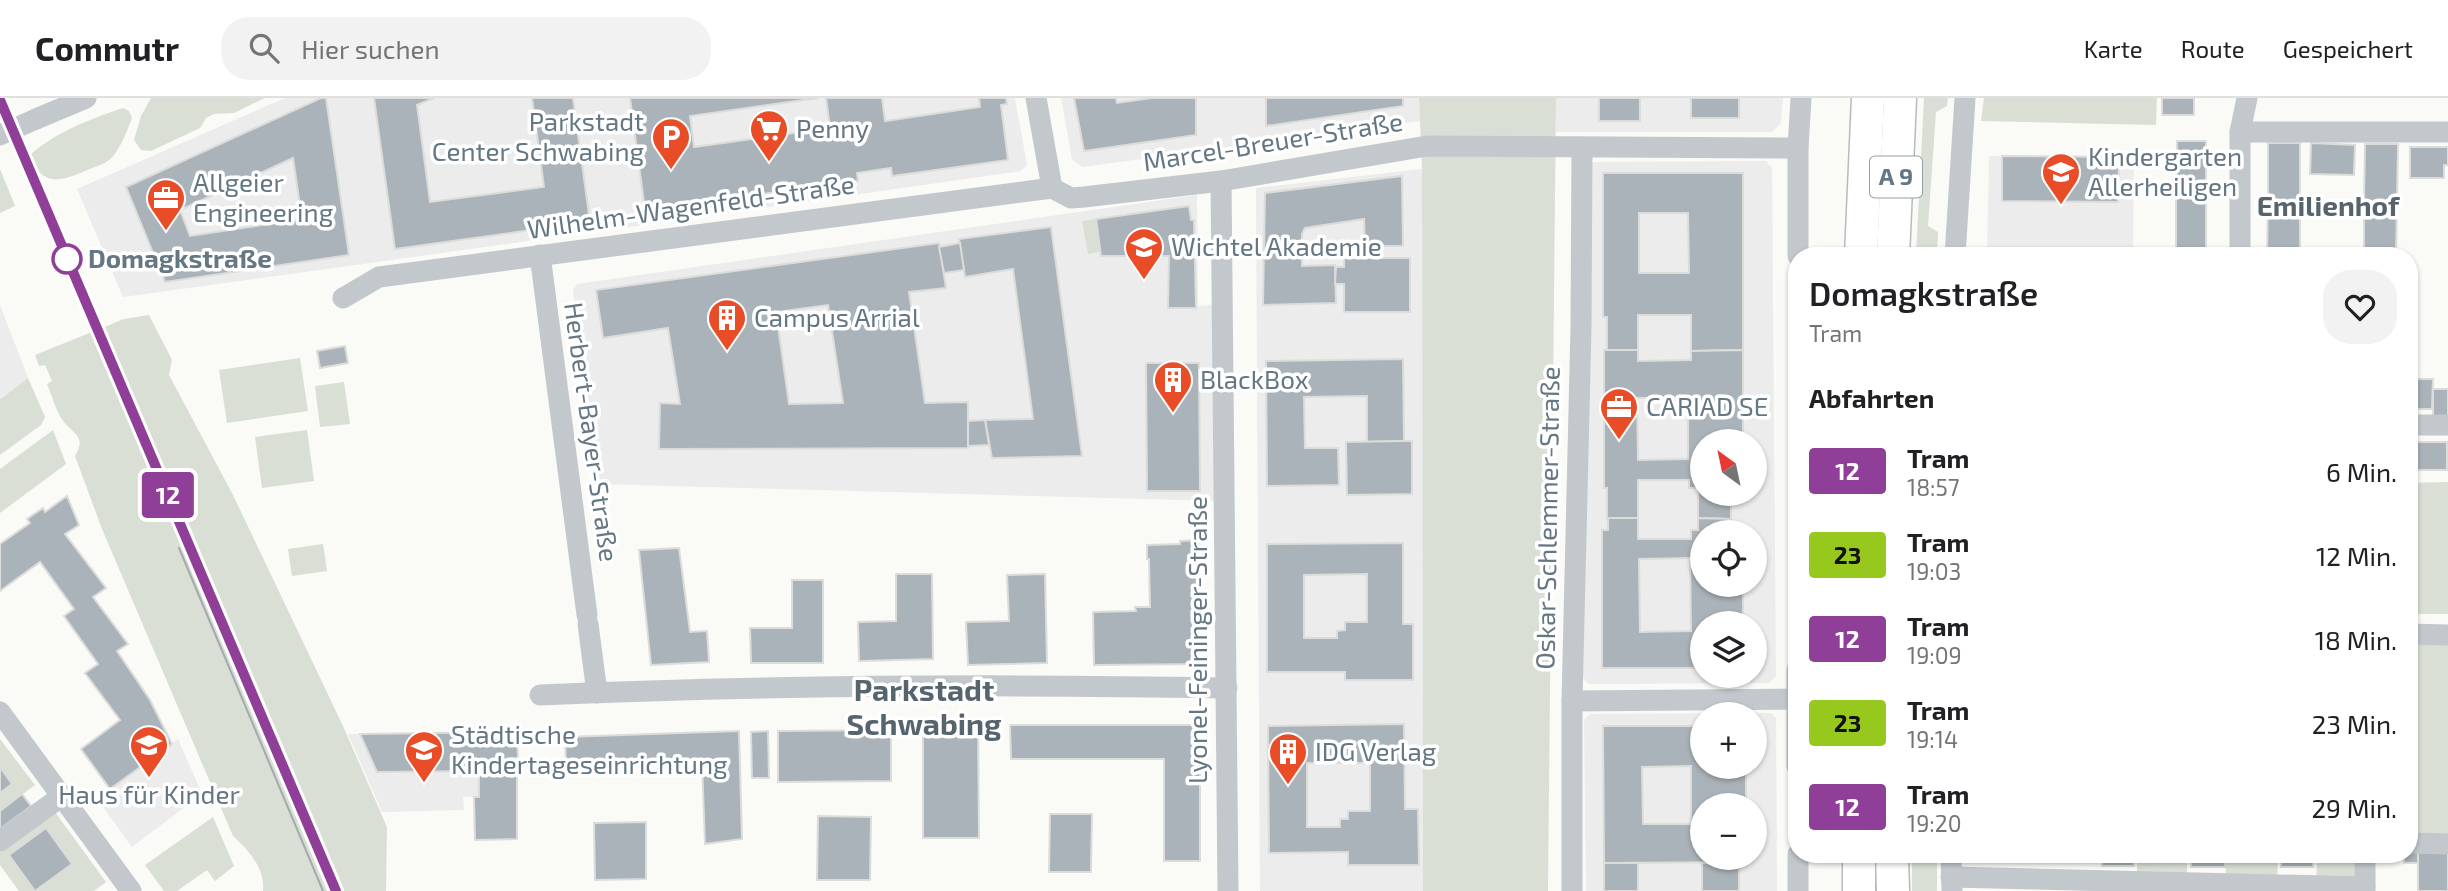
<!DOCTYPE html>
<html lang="de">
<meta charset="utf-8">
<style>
:root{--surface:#fff;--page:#f2f2f2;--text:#202124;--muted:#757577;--line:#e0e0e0}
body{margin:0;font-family:"Exo 2",sans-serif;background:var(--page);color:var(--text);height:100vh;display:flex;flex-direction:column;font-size:26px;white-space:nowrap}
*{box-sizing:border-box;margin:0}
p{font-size:23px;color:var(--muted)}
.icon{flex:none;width:38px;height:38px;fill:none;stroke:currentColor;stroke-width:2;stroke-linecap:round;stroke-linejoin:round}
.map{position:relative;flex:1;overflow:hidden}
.details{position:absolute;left:1788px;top:149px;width:630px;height:616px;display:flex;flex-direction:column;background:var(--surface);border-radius:28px;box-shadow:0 2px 5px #0004}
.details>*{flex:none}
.badge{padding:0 14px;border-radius:5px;font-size:24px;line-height:46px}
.needle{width:46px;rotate:327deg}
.tools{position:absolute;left:1690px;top:331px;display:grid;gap:14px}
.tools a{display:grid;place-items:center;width:77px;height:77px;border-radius:50%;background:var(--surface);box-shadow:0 2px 5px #0004;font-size:35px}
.map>.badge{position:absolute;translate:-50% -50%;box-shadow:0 0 0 4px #fff}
h2{padding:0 21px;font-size:26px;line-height:63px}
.round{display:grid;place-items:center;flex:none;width:74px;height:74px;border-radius:28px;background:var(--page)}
.head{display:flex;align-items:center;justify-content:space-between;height:119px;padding:0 21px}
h1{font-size:33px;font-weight:600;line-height:52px}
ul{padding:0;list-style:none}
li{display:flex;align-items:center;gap:21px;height:84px;padding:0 21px}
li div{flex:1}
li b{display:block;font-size:26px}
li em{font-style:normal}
li .badge{min-width:77px;font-weight:700;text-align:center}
header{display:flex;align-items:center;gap:42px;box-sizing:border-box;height:98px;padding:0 35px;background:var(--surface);border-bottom:2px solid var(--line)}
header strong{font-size:33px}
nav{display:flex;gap:38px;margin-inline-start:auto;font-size:24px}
.search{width:490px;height:63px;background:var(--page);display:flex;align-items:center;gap:18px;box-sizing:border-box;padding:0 24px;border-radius:28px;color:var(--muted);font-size:26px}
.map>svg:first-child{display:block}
</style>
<header>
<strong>Commutr</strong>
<div class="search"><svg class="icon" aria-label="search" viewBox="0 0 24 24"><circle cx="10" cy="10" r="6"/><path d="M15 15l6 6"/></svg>Hier suchen</div>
<nav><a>Karte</a><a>Route</a><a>Gespeichert</a></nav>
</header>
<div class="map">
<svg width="2448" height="793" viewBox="0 0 2448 793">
<rect width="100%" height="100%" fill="#fafaf7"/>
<g fill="#ebeceb" fill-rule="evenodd">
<polygon points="285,0 1015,0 1027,67 1021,73 623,130 123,199 77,91"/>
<polygon points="1061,0 1419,0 1420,23 1082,69 1072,61"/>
<polygon points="1556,0 1783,0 1781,25 1772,34 1556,34"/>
<polygon points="1989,58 2134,59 2133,157 1987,158"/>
<path d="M 1766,63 L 1772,70 L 1776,579 L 1769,585 L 1588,586 L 1583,580 L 1582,71 L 1590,64 ZM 1703,343 L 1755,343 L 1755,396 L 1703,396 ZM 1703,434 L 1755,434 L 1755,486 L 1703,486 ZM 1703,525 L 1755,525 L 1755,578 L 1703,578 Z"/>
<polygon points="1422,71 1423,793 1260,793 1256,90"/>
<polygon points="1197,97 1198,208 1215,207 1219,403 598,386 573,192 577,186"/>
<polygon points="0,207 28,280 0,300"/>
<polygon points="150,602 171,646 178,641 202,696 132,749 97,701 109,691 81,651"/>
<path d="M 1771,615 L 1776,620 L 1777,793 L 1586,793 L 1584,622 L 1590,616 ZM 1703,616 L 1755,616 L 1755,668 L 1703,668 ZM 1703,707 L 1755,707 L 1755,760 L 1703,760 Z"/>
<polygon points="517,634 518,660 511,660 479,673 479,699 463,699 464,712 382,714 348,636"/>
</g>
<g fill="#dadfd6">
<polygon points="151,0 265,0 234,15 214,16 206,20 200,30 151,53 141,52 134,42 141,18"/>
<polygon points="1419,0 1556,0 1548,793 1423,793 1422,71"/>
<polygon points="1924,0 1948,0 1947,8 1936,14 1928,128 1938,134 1937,157 1916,157"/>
<polygon points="1984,0 2157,0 2156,27 1981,23"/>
<path d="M 123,10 L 129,13 L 132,20 C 127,33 119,55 108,63 C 102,67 94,69 87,72 C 61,84 41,89 30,57 C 56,34 90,21 123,10 Z"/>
<polygon points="0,71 15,108 0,115"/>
<polygon points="1096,121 1100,154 1088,156 1082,123"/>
<path d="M 149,217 L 172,262 L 169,277 L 233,397 L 343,628 L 387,729 L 386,793 L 263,793 C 265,770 249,753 233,738 L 102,431 L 75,358 C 87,338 73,336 64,324 C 56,314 52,297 47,286 L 52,283 L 45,267 L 39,268 L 35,257 L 124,221 Z"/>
<polygon points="300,260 308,313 227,325 219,272"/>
<polygon points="28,280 45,319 41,327 0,357 0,301"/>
<polygon points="344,284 350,326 320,329 315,288"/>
<polygon points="53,332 66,366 0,415 0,371"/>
<polygon points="307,332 314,383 262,390 255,339"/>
<polygon points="2410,362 2410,385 2448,384 2448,516 2410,516"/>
<polygon points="323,446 327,473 292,478 288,451"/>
<polygon points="2412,536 2448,537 2448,746 2410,745"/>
<polygon points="0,641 35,687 0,713"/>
<polygon points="55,714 106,784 94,793 19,793 0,767 0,754"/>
<polygon points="213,719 234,768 215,783 207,772 177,793 164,793 145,767"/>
<rect x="1912" y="756" width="25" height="37"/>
<rect x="2137" y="756" width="50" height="37"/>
<polygon points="2226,756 2278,756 2277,793 2225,793"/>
<polygon points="2317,756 2365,756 2365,793 2316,793"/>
</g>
<g fill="#aab3b9" stroke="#dcdcda" stroke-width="2" fill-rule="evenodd">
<path d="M 321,0 L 326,0 L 349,157 L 165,184 L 126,89 ZM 293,60 L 302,121 L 190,138 L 180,112 Z"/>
<polygon points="374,0 434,0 417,7 430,104 544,89 532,0 573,0 590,124 395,151"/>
<polygon points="630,0 818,0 690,18 694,49 830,30 826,0 882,0 885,23 980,9 979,0 1006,0 1007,6 1001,7 1008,62 892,78 891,70 857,75 858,83 645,112"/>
<polygon points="1074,0 1116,0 1117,5 1152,0 1196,0 1196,37 1084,53"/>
<polygon points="1266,0 1403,0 1403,8 1266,28"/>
<rect x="1599" y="0" width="41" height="23"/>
<rect x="1691" y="0" width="48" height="20"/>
<rect x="2162" y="0" width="32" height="17"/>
<polygon points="2177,43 2206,43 2206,100 2176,99"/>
<rect x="2268" y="45" width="32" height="58"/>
<polygon points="2311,45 2355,47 2354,77 2310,76"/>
<polygon points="2365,46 2398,46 2397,105 2364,104"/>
<polygon points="2410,49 2448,49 2448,67 2444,67 2444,80 2410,80"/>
<polygon points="2002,58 2119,59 2118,104 2002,103"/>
<path d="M 1603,75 L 1743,75 L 1743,252 L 1691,253 L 1691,217 L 1638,217 L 1638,252 L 1607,252 L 1607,219 L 1603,219 ZM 1639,115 L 1688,115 L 1689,175 L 1639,175 Z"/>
<polygon points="1402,78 1403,148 1365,148 1364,121 1305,130 1302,136 1302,168 1335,167 1336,205 1263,207 1265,95"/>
<polygon points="2176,99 2206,100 2206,158 2176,158"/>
<polygon points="2268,103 2300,103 2300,158 2267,158"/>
<polygon points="2364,104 2397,105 2396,158 2364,158"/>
<polygon points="1189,108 1191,122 1194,122 1196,210 1168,210 1169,158 1101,158 1096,121"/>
<polygon points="1051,129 1082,358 992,360 985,322 1033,321 1013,171 965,179 959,141"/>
<path d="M 939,145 L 946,190 L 909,194 L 925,305 L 968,304 L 968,350 L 659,351 L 660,305 L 680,306 L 668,230 L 603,240 L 596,192 ZM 828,207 L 843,305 L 789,306 L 776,214 Z"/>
<polygon points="960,145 964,172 944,175 939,149"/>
<polygon points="1344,160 1410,160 1410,214 1344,214 1344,186 1335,186 1336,169 1344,169"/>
<polygon points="345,248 348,265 320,270 317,253"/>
<path d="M 1604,252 L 1638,252 L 1638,263 L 1691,262 L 1691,253 L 1743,252 L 1743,343 L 1703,343 L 1703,396 L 1731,396 L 1731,421 L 1698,420 L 1698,390 L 1689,390 L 1689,382 L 1638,382 L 1638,420 L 1607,420 L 1607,390 L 1604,390 ZM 1688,299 L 1688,361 L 1638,362 L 1637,300 Z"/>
<polygon points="1403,261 1404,343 1367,344 1367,298 1304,299 1305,350 1338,350 1339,387 1267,388 1266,263"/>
<polygon points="1146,265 1199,265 1200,393 1147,393"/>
<polygon points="2410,281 2433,281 2432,311 2410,311"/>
<rect x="2433" y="291" width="15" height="28"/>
<polygon points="985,322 989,347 968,348 968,323"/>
<polygon points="1404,343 1412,343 1412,396 1347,397 1346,344"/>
<rect x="2415" y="344" width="32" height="28"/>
<polygon points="67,398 79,427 65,436 106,490 93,499 128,546 117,553 150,602 172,646 110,691 81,651 120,622 85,575 98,566 64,518 74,511 40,464 0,493 0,446 30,425 27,421 43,410 45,414"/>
<path d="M 1608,420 L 1638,420 L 1638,441 L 1691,441 L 1691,432 L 1698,432 L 1698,420 L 1731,421 L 1731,432 L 1743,432 L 1743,434 L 1703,434 L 1703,486 L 1743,486 L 1743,525 L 1703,525 L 1703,570 L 1602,570 L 1602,432 L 1608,432 ZM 1690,460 L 1691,533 L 1640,534 L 1639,461 Z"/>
<polygon points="1201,442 1202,566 1094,567 1093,514 1136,513 1135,509 1150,509 1149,461 1147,461 1147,447 1180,446 1180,443"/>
<path d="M 1403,445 L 1403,526 L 1413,526 L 1413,582 L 1345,582 L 1345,574 L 1267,574 L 1267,446 ZM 1367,476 L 1367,524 L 1345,524 L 1345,532 L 1337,533 L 1337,540 L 1304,540 L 1304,477 Z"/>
<polygon points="679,450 690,534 707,533 709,564 651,567 639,452"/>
<polygon points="896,476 932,476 933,561 859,563 858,524 896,523"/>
<polygon points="1045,476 1047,565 968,567 966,524 1009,523 1007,477"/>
<polygon points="792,482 823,482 823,565 751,565 750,530 792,530"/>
<path d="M 1404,626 L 1405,711 L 1418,711 L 1419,767 L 1348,767 L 1348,754 L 1269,755 L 1268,628 ZM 1307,665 L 1370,665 L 1370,713 L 1348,713 L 1348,721 L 1340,721 L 1340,729 L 1307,729 Z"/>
<polygon points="978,627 979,740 923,740 923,628"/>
<polygon points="1010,627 1200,627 1200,763 1164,763 1164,661 1011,661"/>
<path d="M 1603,628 L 1703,628 L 1703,668 L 1746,668 L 1746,707 L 1703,707 L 1703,760 L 1747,760 L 1747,764 L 1604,765 ZM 1691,668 L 1691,726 L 1643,726 L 1642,669 Z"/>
<polygon points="891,632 891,683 778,684 778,633"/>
<polygon points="739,633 742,741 705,746 702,664 566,668 565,639"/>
<polygon points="768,633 769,680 752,680 751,634"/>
<polygon points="517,634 518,660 511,660 512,674 517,674 517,741 475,742 474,699 479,699 479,673 377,674 360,636"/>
<polygon points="0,669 12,686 0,695"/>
<polygon points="22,696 31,708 0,731 0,713"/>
<polygon points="1050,716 1092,716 1091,774 1049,774"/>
<polygon points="818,718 871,719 870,782 817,782"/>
<polygon points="646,724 646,781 595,782 594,725"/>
<polygon points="46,730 72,766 35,793 9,757"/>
<polygon points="2410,750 2418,750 2418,765 2404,765 2404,756 2410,756"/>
<polygon points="2418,750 2448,751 2448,793 2418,793"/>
<polygon points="1970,756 2004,756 2004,763 1971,763"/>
<rect x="2004" y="756" width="65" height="7"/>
<rect x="2102" y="756" width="32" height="12"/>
<rect x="2191" y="756" width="34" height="13"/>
<rect x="2281" y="756" width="32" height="13"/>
<polygon points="1739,764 1739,793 1702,793 1702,765"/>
<rect x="1604" y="765" width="34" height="28"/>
</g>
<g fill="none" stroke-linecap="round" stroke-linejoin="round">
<defs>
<g id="highway">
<polyline points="1861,158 1868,0"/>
<polyline points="1893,158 1900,0"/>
<polyline points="1859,756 1859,793"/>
<polyline points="1892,756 1893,793"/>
</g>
</defs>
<use href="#highway" stroke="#b6bbbe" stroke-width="35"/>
<g stroke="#c3c8cc" stroke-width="21">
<polyline points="1036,0 1052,90"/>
<polyline points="36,21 86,0"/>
<polyline points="2240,34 2448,34"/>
<polyline points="1221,83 1228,793"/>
<polyline points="1052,90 1071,100 1084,99 1221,83 1427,48 1798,50"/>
<polyline points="540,157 587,517"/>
<polyline points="1798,158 1798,50 1801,0"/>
<polyline points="1955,158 1965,0"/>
<polyline points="2240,158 2240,34 2247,0"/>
<polyline points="343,200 379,179 1052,90"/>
<polyline points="2410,327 2448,327"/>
<polyline points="588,526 597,595"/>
<polyline points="2410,536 2448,537"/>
<polyline points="1797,572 1797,668"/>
<path d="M 540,597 C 769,587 998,586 1227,590"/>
<polyline points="1572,603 1796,601"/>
<polyline points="0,614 131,793"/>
<polyline points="0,743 62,698"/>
<polyline points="2410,745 2448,746"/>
<polyline points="1798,756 1798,793"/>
<polyline points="1951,756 1952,792"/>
<polyline points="1951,779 2365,789"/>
<polyline points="1572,793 1572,603 1581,229 1582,49"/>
<polyline points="2365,793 2365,759 2368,756"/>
</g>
<use href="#highway" stroke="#fff" stroke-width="32"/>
<g stroke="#a2aab0" stroke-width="2">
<polyline points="0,2 336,793"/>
<polyline points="179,450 323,793"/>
</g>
<polyline stroke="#c3c8cc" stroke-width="21" points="0,37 36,21"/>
</g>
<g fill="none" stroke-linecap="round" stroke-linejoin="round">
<defs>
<polyline id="line" points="0,2 336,793"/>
</defs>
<use href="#line" stroke="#fff" stroke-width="16"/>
<use href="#line" stroke="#903f98" stroke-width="10"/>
</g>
<defs>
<symbol id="supermarket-pin" viewBox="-11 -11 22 30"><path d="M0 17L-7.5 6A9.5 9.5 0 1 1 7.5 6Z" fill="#e94d28" stroke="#fff"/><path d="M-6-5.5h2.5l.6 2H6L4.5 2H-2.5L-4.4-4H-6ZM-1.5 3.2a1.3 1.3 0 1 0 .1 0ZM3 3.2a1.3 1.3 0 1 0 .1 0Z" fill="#fff"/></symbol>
<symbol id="parking-pin" viewBox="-11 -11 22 30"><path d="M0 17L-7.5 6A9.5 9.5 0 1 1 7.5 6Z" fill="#e94d28" stroke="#fff"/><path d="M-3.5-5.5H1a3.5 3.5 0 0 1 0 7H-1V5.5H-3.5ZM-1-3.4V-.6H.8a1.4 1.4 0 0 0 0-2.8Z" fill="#fff"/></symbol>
<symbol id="school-pin" viewBox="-11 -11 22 30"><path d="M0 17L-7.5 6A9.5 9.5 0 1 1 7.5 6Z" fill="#e94d28" stroke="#fff"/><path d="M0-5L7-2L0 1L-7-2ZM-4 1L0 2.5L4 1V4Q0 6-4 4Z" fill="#fff"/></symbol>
<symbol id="office-pin" viewBox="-11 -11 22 30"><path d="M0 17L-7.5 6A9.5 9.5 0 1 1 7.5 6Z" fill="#e94d28" stroke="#fff"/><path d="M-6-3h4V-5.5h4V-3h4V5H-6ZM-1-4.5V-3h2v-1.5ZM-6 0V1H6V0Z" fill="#fff"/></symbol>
<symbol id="building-pin" viewBox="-11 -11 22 30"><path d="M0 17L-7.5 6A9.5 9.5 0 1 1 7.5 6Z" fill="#e94d28" stroke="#fff"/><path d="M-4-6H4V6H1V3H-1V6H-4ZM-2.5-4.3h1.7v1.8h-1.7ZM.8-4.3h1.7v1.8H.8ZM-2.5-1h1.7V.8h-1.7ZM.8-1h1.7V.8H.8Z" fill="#fff"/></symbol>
</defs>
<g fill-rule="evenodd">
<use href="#supermarket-pin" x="747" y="9" width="44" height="60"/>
<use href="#parking-pin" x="649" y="17" width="44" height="60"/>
<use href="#school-pin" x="2039" y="52" width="44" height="60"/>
<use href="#office-pin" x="144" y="78" width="44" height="60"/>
<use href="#school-pin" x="1122" y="127" width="44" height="60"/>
<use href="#building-pin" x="705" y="198" width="44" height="60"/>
<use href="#building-pin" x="1151" y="260" width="44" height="60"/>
<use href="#office-pin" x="1597" y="287" width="44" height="60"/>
<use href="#school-pin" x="127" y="625" width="44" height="60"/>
<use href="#school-pin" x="402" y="630" width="44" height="60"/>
<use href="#building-pin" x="1266" y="632" width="44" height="60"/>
</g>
<circle fill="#fff" stroke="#903f98" stroke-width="3.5" cx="67" cy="161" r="14"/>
<g text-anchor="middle" stroke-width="7" stroke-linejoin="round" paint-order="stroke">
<rect fill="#fff" stroke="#92a0a8" stroke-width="2" x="1870" y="58.5" width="52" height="41" rx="5"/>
<g font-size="24" font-weight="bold" fill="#647783">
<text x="1896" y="87">A 9</text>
</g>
<g font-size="26" fill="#647783" stroke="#fff" text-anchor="start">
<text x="644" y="33" text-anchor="end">Parkstadt<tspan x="644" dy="30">Center Schwabing</tspan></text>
<text x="796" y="40">Penny</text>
<text x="2088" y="68">Kindergarten<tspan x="2088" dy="30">Allerheiligen</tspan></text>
<text x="193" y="94">Allgeier<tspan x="193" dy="30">Engineering</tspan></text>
<text x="1171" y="158">Wichtel Akademie</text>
<text x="754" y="229">Campus Arrial</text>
<text x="1200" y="291">BlackBox</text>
<text x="1646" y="318">CARIAD SE</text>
<text x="451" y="646">Städtische<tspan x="451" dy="30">Kindertageseinrichtung</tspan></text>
<text x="1315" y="663">IDG Verlag</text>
<text x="149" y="706" text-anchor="middle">Haus für Kinder</text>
</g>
<g font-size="26" fill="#647783" stroke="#fff">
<text transform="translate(1273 44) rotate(-9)" y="9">Marcel-Breuer-Straße</text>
<text transform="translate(691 109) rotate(-8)" y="9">Wilhelm-Wagenfeld-Straße</text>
<text transform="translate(591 334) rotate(82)" y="9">Herbert-Bayer-Straße</text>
<text transform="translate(1548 420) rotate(-89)" y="9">Oskar-Schlemmer-Straße</text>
<text transform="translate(1198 542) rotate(-90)" y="9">Lyonel-Feininger-Straße</text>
</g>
<g font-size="26" font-weight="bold" fill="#647783" stroke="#fff" text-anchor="start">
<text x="88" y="170">Domagkstraße</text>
</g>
<g font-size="28" font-weight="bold" fill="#56646e" stroke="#fff">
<text x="2328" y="118">Emilienhof</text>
</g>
<g font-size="30" font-weight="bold" fill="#56646e" stroke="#fff">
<text x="924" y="603">Parkstadt<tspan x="924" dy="34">Schwabing</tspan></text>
</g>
</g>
</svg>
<div class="tools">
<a><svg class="needle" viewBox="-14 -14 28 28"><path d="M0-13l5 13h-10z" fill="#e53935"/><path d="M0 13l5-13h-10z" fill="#757577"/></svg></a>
<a><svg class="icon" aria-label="locate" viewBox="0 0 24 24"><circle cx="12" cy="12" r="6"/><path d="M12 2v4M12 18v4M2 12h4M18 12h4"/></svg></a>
<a><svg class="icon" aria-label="layers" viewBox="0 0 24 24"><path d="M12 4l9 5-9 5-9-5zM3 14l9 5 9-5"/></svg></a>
<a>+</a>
<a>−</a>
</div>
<b class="badge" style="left:168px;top:397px;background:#903f98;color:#fff">12</b>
<section class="details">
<div class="head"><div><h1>Domagkstraße</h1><p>Tram</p></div><a class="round"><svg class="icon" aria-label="heart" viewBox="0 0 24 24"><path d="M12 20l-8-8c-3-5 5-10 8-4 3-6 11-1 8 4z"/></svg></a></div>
<h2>Abfahrten</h2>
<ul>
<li><span class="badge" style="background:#903f98;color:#fff">12</span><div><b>Tram</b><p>18:57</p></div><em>6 Min.</em></li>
<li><span class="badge" style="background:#96c81e;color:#111">23</span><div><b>Tram</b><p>19:03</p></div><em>12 Min.</em></li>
<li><span class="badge" style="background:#903f98;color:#fff">12</span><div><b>Tram</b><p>19:09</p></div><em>18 Min.</em></li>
<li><span class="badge" style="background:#96c81e;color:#111">23</span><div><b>Tram</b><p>19:14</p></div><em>23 Min.</em></li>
<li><span class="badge" style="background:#903f98;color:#fff">12</span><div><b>Tram</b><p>19:20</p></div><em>29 Min.</em></li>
</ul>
</section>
</div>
